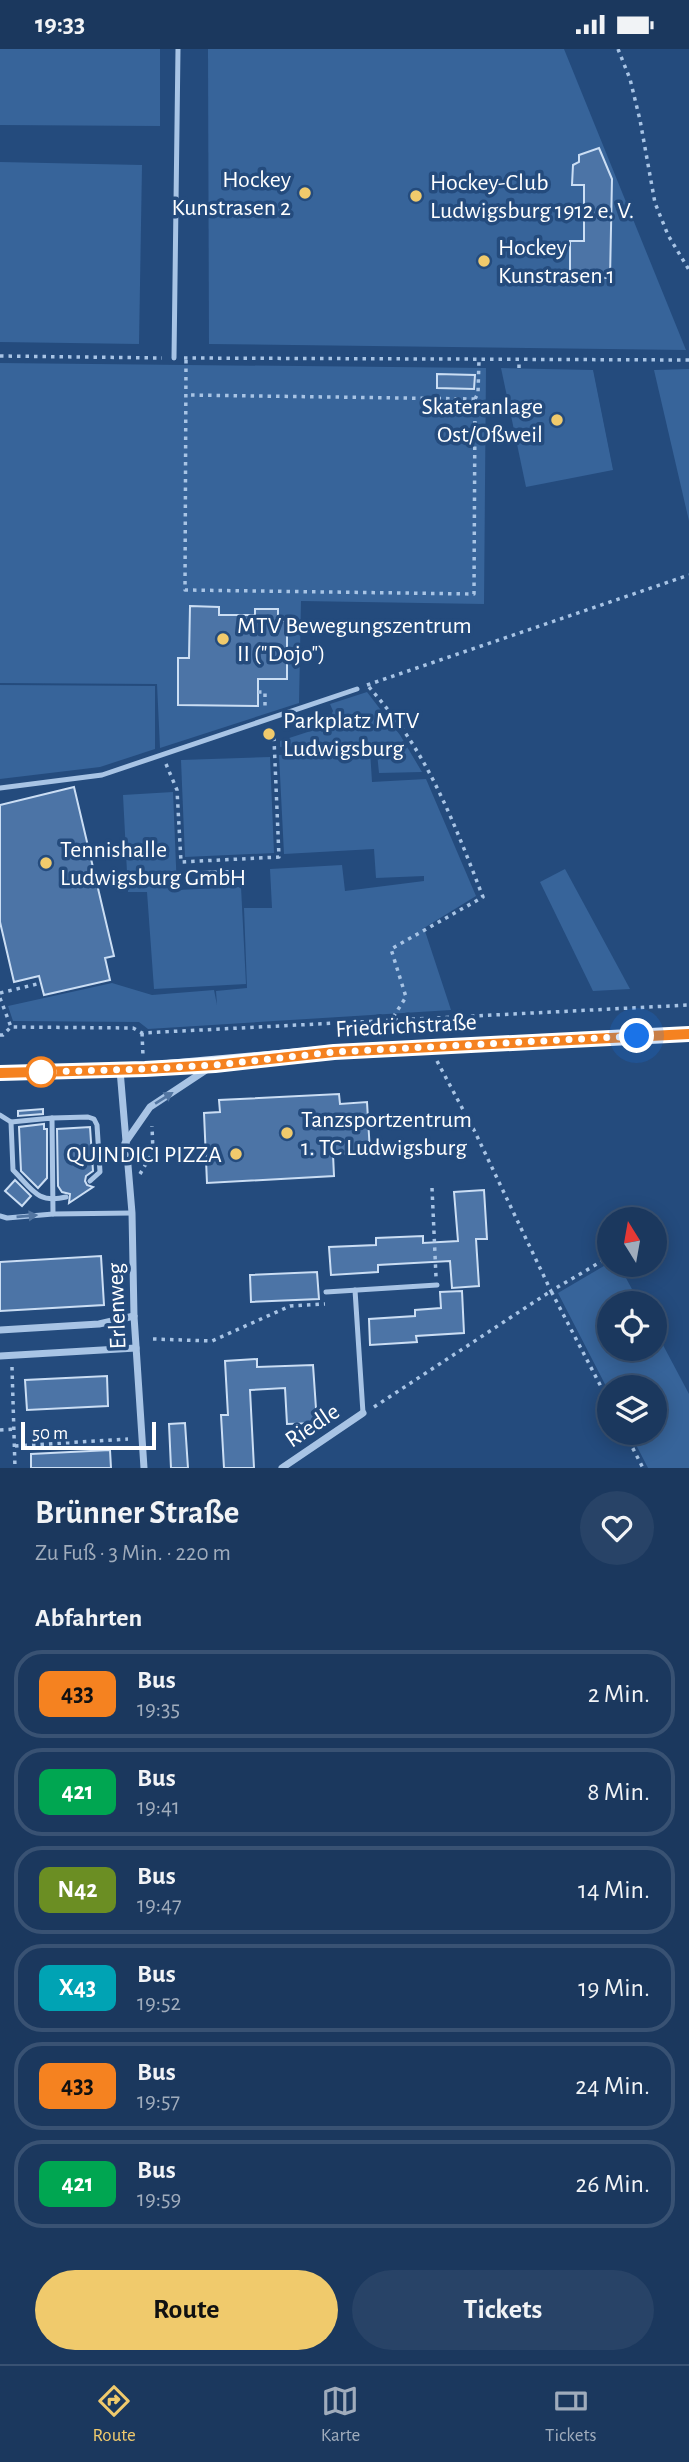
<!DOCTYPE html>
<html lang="de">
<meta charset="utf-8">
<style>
:root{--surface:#1b385e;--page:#284367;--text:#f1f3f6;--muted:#a0acbc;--line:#395273;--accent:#f0ca6c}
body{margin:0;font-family:"Alegreya Sans",sans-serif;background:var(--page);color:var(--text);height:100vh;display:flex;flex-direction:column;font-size:26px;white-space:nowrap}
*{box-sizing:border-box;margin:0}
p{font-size:23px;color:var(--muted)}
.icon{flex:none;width:38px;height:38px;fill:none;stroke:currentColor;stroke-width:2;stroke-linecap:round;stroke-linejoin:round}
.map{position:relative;height:1419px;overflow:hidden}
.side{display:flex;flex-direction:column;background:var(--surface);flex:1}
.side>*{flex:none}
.badge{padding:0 14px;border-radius:10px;font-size:24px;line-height:46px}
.needle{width:46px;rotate:349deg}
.fabs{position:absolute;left:597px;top:1158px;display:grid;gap:14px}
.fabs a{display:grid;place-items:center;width:70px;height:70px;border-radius:50%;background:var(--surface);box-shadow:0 4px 18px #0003,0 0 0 2px var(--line);font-size:35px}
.scale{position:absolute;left:21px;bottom:18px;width:135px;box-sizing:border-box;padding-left:7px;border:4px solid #fff;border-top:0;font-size:19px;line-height:24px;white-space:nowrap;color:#fff;-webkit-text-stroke:5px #244b7d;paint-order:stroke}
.you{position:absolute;width:35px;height:35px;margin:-18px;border:5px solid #fff;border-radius:50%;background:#1a73e8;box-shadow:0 0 0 10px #1a73e833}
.map>.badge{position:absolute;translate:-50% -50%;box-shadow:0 0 0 4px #fff}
h2{padding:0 35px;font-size:26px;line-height:63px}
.round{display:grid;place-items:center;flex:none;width:74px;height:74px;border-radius:37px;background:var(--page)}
.headline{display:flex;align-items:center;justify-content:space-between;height:119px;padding:0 35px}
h1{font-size:33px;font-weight:700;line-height:52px}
.action{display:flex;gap:14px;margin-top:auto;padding:14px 35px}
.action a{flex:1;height:80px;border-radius:42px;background:var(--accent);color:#111;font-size:28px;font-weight:700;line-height:80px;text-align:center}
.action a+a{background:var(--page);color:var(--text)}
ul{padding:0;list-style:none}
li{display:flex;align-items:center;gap:21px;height:88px;margin:0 14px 10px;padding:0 21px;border:4px solid var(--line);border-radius:28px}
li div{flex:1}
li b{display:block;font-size:26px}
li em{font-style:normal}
li .badge{min-width:77px;font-weight:700;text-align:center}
.status{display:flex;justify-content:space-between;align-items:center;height:49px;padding:0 35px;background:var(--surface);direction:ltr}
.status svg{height:19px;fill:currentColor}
.menu{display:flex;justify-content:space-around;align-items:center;height:98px;border-top:2px solid var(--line);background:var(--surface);font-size:19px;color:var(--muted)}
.menu a{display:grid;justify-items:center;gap:4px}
.menu .current{color:var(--accent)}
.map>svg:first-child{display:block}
</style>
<div class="status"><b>19:33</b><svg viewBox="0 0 49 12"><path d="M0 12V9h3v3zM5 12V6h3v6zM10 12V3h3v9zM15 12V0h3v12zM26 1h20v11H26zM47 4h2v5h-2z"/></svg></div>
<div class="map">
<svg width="689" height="1419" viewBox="0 0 689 1419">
<rect width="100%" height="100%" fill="#244b7d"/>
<g fill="#37649a">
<polygon points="0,0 160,0 160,77 0,76"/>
<polygon points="208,0 564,0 686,301 209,295"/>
<polygon points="0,113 142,116 139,295 0,293"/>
<polygon points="0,314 486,319 484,555 301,552 299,654 160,699 157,635 0,634"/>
<polygon points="501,319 593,321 613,421 526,438"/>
<polygon points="689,320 689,472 654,321"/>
<polygon points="0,636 155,637 155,700 100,718 0,730"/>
<polygon points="367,643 400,686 422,723 379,724 376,694 280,698 280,692 326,677 333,662 330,655"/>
<polygon points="370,701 372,733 426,730 476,847 424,879 451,961 148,980 139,973 13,972 8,957 112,934 152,946 214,941 217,956 216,942 247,939 244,859 272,859 270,820 342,816 345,842 424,832 424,827 376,829 374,800 284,805 279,706"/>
<polygon points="270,708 274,804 185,808 181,711"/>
<polygon points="173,743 177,841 241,838 246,935 154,940 147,843 128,843 123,746"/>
<polygon points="565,820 630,940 593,942 540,833"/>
<polygon points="609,1214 609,1216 619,1216 640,1255 609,1255 609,1300 654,1300 655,1281 689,1345 689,1419 648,1419 630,1384 654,1384 654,1339 609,1339 609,1343 558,1244"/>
</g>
<g fill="#4c74a6" stroke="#cbdef4" stroke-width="2">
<polygon points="599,99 612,130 610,229 570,228 570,192 584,192 584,136 572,136 573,116 579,113 579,106"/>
<polygon points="437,325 475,326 474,340 437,339"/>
<polygon points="190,557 219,558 219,566 255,566 255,560 278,560 278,572 287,572 287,630 258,630 258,657 178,656 178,609 189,609"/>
<polygon points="74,738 114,907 105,909 110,931 44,946 39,927 14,933 0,873 0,756"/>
<polygon points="229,822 229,836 201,837 201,823"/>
<polygon points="339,1045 340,1055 367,1053 370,1103 333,1105 334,1127 207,1134 204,1064 220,1063 219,1051"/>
<polygon points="43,1060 43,1065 18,1067 18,1062"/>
<polygon points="44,1075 44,1080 47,1080 47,1129 38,1139 21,1122 19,1078"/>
<polygon points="90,1078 93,1122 86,1127 85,1132 87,1136 93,1138 69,1154 70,1145 62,1143 58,1137 57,1080"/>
<polygon points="15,1131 31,1147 22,1157 5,1142"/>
<polygon points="484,1141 487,1190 476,1190 479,1237 452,1239 450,1212 378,1216 378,1223 331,1226 329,1198 376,1196 376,1189 423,1187 423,1194 458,1192 454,1143"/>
<polygon points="101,1207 104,1256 0,1262 0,1213"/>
<polygon points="317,1223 319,1250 251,1253 250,1226"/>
<polygon points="462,1242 464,1284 416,1287 417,1293 370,1296 369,1270 415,1267 415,1261 441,1259 440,1243"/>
<polygon points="257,1310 257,1318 313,1316 317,1374 287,1375 285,1339 250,1341 254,1419 224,1419 221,1366 228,1366 225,1312"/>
<polygon points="107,1327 108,1357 27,1361 25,1331"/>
<polygon points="185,1374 188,1419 171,1419 169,1375"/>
<polygon points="110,1401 111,1419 31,1419 31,1405"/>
</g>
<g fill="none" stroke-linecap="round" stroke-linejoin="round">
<g stroke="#a8c4e5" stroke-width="3.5" stroke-dasharray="3.5 5" stroke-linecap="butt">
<polyline points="618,0 630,30 640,71 655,154 668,186 689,221"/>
<polyline points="0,307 162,309"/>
<polyline points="184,309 689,311"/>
<polyline points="186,311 185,541 474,545 475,350 186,346"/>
<polyline points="519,319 519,311"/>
<polyline points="475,350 478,344 479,311"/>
<polyline points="367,636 689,526"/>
<path d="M 369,638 C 382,653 395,669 406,685 C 440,735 461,792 483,848 L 391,900 L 406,948 L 392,970"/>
<polyline points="258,643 265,643 265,659"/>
<polyline points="166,715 177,741 181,813 279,808 274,690 269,679"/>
<polyline points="0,944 41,934"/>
<polyline points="0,949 11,978"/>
<polyline points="142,984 143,1007"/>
<polyline points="0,986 3,986 11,978 133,979 142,984 689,956"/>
<polyline points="437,1012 475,1083 551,1242 609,1208"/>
<polyline points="140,1125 153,1103 152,1077"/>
<polyline points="432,1139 436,1228"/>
<polyline points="153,1290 212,1292 290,1257 325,1255"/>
<polyline points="12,1318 15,1419"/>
<polyline points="374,1358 551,1242 609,1353"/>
<polyline points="0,1381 15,1380"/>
<polyline points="625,1384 643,1419"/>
<polyline points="15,1397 128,1390"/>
</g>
<g stroke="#a8c4e5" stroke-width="5">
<polyline points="174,309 178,0"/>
<polyline points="0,739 102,726 357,640"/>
<polyline points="0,1066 11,1073 52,1069 53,1165"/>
<polyline points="52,1069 88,1068 94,1070 97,1076 100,1123 90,1132"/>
<path d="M 11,1073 L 13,1121 C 32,1140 37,1155 66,1148"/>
<polyline points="0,1167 7,1169 53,1165 132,1164"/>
<polyline points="355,1241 363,1364"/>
<polyline points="326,1243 437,1236"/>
</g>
<g stroke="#a8c4e5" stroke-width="7">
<polyline points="120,1021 132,1164 134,1267 144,1419"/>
<polyline points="125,1094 150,1058 212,1017"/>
<polyline points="0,1281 99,1275 134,1267"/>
<polyline points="0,1307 136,1299"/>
<polyline points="282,1419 363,1364"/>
</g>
<polyline stroke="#d2e1f5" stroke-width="14" points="0,1024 145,1020 334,1003 689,985"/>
</g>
<defs><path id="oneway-solid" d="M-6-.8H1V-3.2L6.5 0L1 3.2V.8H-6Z" transform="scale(1.75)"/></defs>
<g fill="#5275a1">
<use href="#oneway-solid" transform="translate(164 1049) rotate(-32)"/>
<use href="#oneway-solid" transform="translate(27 1167) rotate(-5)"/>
</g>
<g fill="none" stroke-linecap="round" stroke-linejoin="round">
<defs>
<polyline id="line" points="0,1024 145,1020 215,1016 334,1003 689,985"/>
</defs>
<use href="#line" stroke="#fff" stroke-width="16"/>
<use href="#line" stroke="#f58220" stroke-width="10"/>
<polyline stroke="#fff" stroke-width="7" stroke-dasharray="0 12.6" points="41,1023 145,1020 215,1016 334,1003 637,987"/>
</g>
<g fill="#f0ca6c" stroke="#244b7d" stroke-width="2.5">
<circle cx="305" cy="144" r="7"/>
<circle cx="416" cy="147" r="7"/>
<circle cx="484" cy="212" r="7"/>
<circle cx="557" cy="371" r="7"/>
<circle cx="223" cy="590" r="7"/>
<circle cx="269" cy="685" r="7"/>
<circle cx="46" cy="814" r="7"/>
<circle cx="287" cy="1084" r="7"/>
<circle cx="236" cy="1105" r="7"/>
</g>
<circle fill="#fff" stroke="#f58220" stroke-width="3.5" cx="41" cy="1023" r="14"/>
<g text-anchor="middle" stroke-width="7" stroke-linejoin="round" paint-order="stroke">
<g font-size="24" fill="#fff" stroke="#244b7d" text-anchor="start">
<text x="291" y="138" text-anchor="end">Hockey<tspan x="291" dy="28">Kunstrasen 2</tspan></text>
<text x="430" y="141">Hockey-Club<tspan x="430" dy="28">Ludwigsburg 1912 e. V.</tspan></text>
<text x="498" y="206">Hockey<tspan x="498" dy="28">Kunstrasen 1</tspan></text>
<text x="543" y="365" text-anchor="end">Skateranlage<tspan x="543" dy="28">Ost/Oßweil</tspan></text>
<text x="237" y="584">MTV Bewegungszentrum<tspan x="237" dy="28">II ("Dojo")</tspan></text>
<text x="283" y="679">Parkplatz MTV<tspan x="283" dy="28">Ludwigsburg</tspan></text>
<text x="60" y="808">Tennishalle<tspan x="60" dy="28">Ludwigsburg GmbH</tspan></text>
<text x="301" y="1078">Tanzsportzentrum<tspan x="301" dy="28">1. TC Ludwigsburg</tspan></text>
<text x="222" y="1113" text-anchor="end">QUINDICI PIZZA</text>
</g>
<g font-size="24" fill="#fff" stroke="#244b7d">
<text transform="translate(406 976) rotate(-3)" y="8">Friedrichstraße</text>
<text transform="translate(116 1257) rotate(-92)" y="8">Erlenweg</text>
<text transform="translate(312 1376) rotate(-34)" y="8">Riedle</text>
</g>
</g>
</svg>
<div class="fabs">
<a><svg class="needle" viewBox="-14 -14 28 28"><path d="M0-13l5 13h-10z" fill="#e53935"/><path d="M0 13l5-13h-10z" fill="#a0acbc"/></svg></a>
<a><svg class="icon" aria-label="locate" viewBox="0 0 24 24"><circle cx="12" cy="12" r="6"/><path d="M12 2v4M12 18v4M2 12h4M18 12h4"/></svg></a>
<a><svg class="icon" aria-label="layers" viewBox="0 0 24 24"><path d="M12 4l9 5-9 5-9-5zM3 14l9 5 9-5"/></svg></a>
</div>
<div class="scale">50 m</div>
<div class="you" style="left:637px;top:987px"></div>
</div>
<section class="side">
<div class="headline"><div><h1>Brünner Straße</h1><p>Zu Fuß · 3 Min. · 220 m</p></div><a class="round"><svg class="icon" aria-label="heart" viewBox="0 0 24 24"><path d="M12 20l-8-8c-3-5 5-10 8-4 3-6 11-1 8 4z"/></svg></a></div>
<h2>Abfahrten</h2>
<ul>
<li><span class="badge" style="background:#f58220;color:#111">433</span><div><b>Bus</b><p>19:35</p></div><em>2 Min.</em></li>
<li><span class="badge" style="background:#00a651;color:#fff">421</span><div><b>Bus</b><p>19:41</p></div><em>8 Min.</em></li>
<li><span class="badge" style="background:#6b8e23;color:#fff">N42</span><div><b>Bus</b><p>19:47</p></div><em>14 Min.</em></li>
<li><span class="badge" style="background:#00a3b4;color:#fff">X43</span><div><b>Bus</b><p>19:52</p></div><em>19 Min.</em></li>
<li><span class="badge" style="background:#f58220;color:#111">433</span><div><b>Bus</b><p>19:57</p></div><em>24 Min.</em></li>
<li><span class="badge" style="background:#00a651;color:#fff">421</span><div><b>Bus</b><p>19:59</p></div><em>26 Min.</em></li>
</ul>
<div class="action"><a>Route</a><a>Tickets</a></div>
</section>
<nav class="menu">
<a class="current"><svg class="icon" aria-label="directions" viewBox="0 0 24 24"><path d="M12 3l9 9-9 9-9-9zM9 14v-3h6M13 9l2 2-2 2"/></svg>Route</a>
<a><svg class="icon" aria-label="map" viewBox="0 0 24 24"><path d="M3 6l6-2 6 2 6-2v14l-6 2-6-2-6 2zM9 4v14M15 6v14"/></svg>Karte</a>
<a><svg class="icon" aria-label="tickets" viewBox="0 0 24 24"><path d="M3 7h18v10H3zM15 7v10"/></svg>Tickets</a>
</nav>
